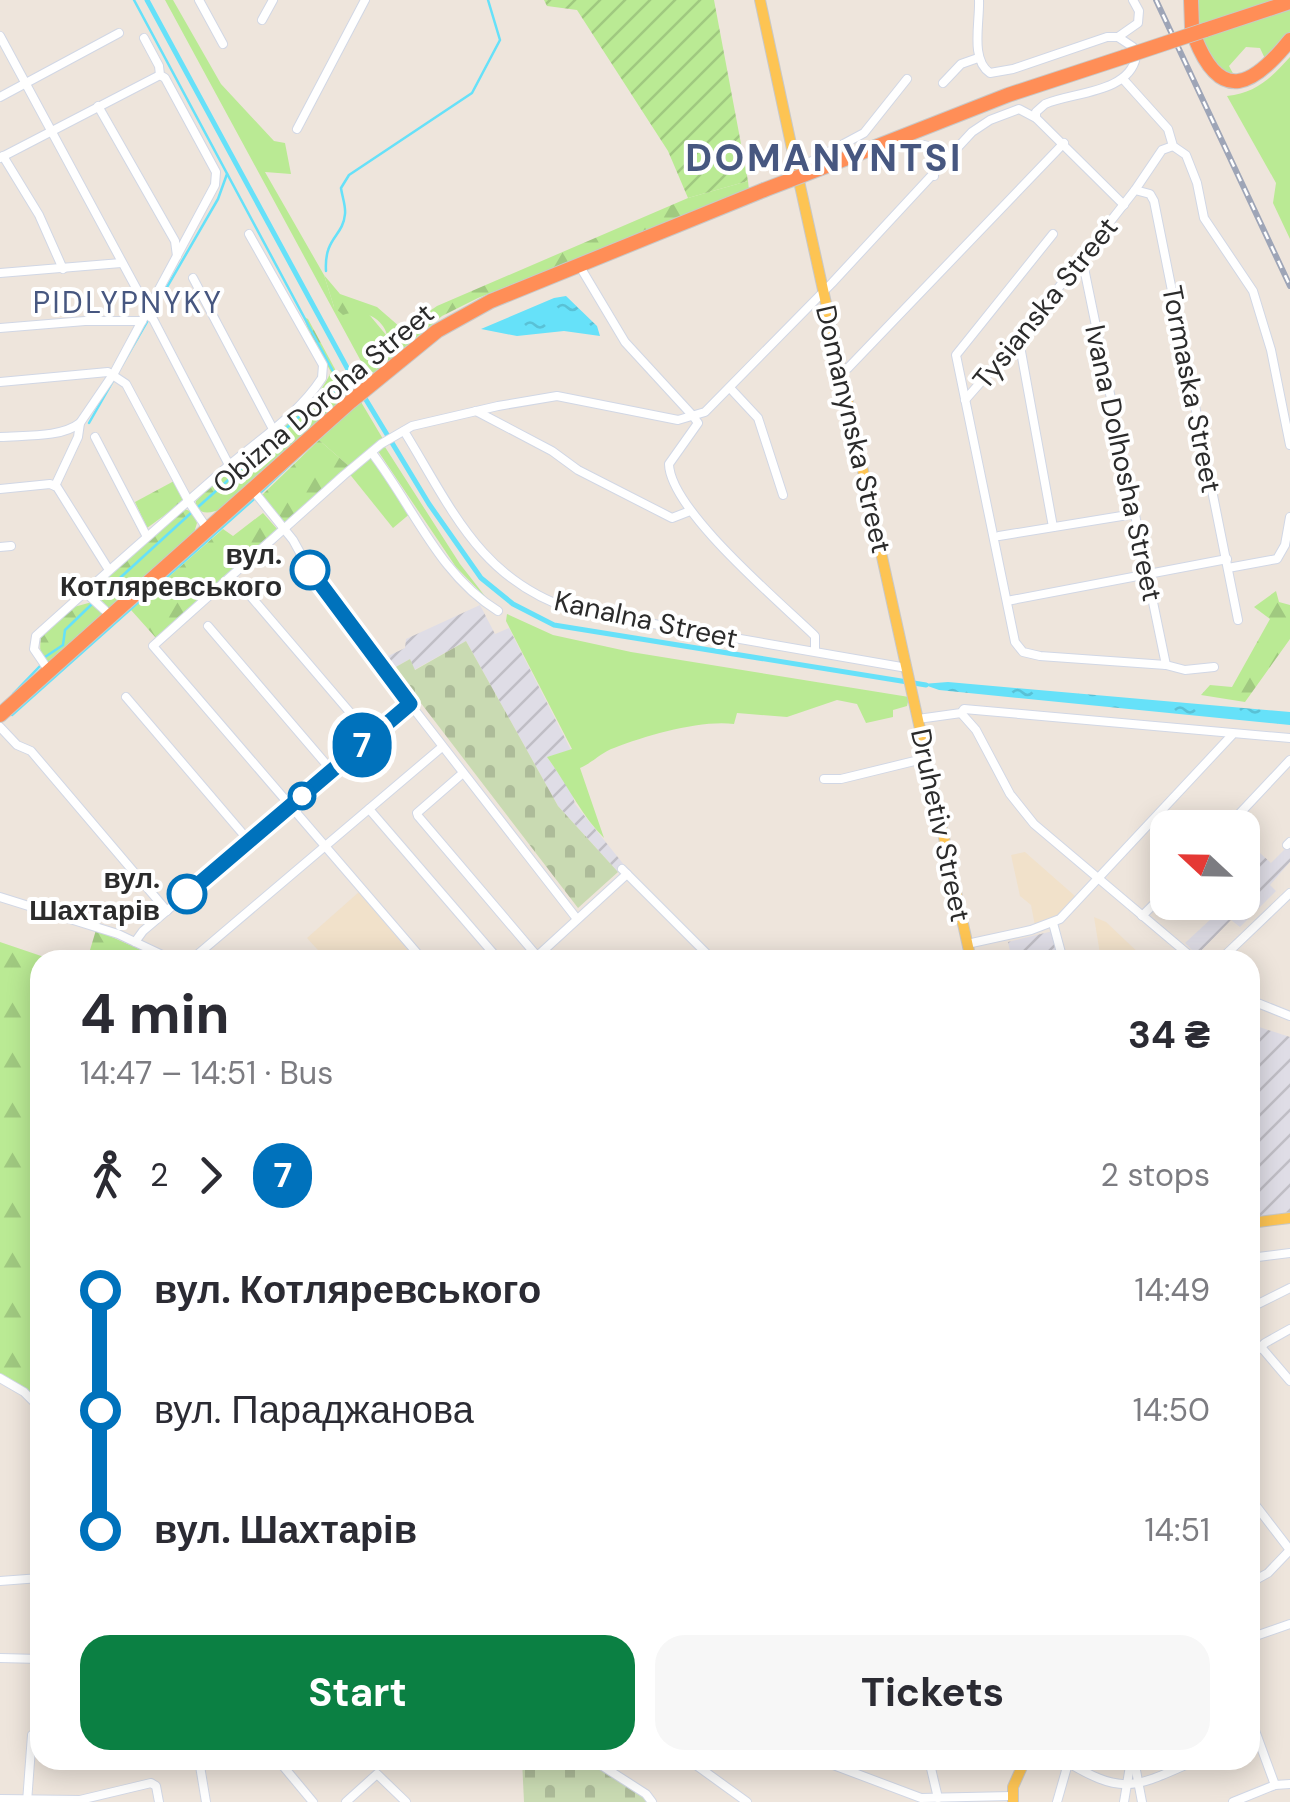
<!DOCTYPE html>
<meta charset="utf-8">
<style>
:root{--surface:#fff;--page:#f7f7f7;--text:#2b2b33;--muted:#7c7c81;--accent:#0b8043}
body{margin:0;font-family:"DM Sans",sans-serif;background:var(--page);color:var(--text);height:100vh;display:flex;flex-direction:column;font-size:38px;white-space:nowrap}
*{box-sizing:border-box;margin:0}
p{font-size:32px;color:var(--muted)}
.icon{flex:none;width:55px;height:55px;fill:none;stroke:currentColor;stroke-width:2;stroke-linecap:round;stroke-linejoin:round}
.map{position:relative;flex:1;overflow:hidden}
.side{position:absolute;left:30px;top:950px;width:1230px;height:820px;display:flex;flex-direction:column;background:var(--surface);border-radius:30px;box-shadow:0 5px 25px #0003}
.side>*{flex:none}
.badge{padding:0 20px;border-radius:32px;font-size:35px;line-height:65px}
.needle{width:65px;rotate:292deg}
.controls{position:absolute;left:1150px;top:810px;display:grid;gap:20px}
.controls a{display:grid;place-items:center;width:110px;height:110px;border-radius:20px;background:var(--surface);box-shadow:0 5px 25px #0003;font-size:50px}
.map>.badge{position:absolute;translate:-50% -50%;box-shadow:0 0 0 5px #fff}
.legs{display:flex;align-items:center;gap:15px;height:110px;padding:0 50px;font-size:32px}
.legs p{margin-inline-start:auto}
.headline{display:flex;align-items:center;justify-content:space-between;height:170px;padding:0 50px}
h1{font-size:55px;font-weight:700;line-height:75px}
.cta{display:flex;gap:20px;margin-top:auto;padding:20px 50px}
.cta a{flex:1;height:115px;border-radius:30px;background:var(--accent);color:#fff;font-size:40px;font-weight:700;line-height:115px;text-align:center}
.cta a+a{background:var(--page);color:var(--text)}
ul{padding:0 50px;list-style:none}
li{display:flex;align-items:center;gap:35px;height:120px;font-size:38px}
li i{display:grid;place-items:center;width:15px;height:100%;margin:0 12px;background:currentColor}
li i::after{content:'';width:25px;height:25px;margin:-12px;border:8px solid;border-radius:50%;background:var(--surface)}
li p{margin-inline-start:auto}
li:first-child i{background:linear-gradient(#0000 50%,currentColor 0)}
li:last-child i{background:linear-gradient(currentColor 50%,#0000 0)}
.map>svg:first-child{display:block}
</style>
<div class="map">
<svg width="1290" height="1802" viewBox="0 0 1290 1802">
<defs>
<pattern id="industrial-furrows" width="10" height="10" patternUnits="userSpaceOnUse" patternTransform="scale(2.5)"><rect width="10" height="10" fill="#dfdde6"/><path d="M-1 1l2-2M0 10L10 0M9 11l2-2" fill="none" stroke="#c0bec5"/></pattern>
<pattern id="forest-firs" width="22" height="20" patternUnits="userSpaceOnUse" patternTransform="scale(2.5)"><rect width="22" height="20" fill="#baea94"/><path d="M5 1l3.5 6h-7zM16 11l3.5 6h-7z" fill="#a0c980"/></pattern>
<pattern id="cemetery-stones" width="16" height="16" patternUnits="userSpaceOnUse" patternTransform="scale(2.5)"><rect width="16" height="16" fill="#c9dab2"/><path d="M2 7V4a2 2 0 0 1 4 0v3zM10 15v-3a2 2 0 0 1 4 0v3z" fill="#adbb99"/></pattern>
<pattern id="garden-furrows" width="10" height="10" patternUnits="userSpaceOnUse" patternTransform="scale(2.5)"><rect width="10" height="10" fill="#baea94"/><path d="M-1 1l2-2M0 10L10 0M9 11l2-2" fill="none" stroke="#a0c980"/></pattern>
<pattern id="water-ripples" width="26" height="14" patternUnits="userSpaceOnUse" patternTransform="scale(2.5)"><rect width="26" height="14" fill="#66e1f9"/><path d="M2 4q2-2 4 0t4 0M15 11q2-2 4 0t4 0" fill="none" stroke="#59c1d6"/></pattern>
</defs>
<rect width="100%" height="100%" fill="#eee5dc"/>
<g fill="url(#industrial-furrows)">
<polygon points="480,605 495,634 509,628 571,750 547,757 572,793 575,804 625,866 618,872 558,806 466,641 414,670 410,659 394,668 386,657 405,648 406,639"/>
<polygon points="1250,844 1271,863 1290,844 1290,862 1270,885 1276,891 1240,927 1231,920 1197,955 1185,943 1213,917 1198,903 1242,902 1243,852"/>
<polygon points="1053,931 1060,960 1012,960 1008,942"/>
<polygon points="1250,1024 1290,1037 1290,1212 1250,1218"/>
</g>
<g fill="#f1e1ca">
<polygon points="1025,852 1075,896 1056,917 1035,926 1031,905 1020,896 1011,855"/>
<polygon points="359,892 416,960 327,960 307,938"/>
<polygon points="1094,917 1106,922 1146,960 1101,960"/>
</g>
<g fill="#baea94">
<polygon points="165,0 173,0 221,84 274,141 285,143 291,174 265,172 324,275 334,307 367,312 387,336 385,350 369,376"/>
<polygon points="1195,0 1274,0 1205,25 1196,23"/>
<polygon points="1290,8 1290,37 1267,63 1260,48 1246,47 1229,66 1236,79 1223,75 1201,39"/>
<path d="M 1290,57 L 1290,239 L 1273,203 L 1276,183 L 1227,96 C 1256,93 1271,78 1290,57 Z"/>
<polygon points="361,402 383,439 350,467 319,440"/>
<polygon points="385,447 460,564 488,600 456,567 378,451"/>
<polygon points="372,453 412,512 393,528 348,472"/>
<path d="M 507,614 L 553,635 L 631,652 L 909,697 L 907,706 L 893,710 L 893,717 L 866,723 L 857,704 L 837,700 L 787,717 L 737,713 L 734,724 C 700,720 648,735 614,748 C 602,752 592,763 580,768 L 604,838 C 581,815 567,784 547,757 L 572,749 L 506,621 Z"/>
</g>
<g fill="url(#forest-firs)">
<path d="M 748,181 L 749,190 L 478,298 L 442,316 L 374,373 L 371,371 C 377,363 388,351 388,341 C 387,318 361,307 343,315 L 334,307 L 324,275 L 340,294 L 377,307 L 400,327 L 408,326 L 437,306 L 688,198 Z"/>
<path d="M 304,317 L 308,319 L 349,395 L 223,509 C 212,512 204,516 195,507 L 196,501 C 209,488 222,474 236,463 C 269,437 313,411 331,372 L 309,333 Z"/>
<polygon points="319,440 350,467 284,523 266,505 262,495"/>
<polygon points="174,481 184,501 147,528 135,502"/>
<polygon points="184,509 193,512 197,523 194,533 113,607 108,608 95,593 100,585"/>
<polygon points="263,513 278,530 156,638 131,610 223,529 233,536"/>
<polygon points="1276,591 1279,602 1290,605 1290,639 1245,702 1201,695 1210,685 1232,687 1270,619 1254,607"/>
<path d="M 92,602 L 106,614 L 51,663 C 38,660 40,648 41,636 L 74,607 Z"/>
<polygon points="96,930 164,960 87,960"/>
<polygon points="0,942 53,960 40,960 40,1405 0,1376"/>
</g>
<g fill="url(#cemetery-stones)">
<polygon points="466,641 558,806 618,872 578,908 394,668 410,659 415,670"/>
<polygon points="522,1760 590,1760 651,1802 524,1802"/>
</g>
<polygon fill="url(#garden-furrows)" points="544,0 714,0 748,181 688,198 668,151 577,10 547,6"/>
<g fill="url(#water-ripples)">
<polygon points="566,296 597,326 600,336 564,331 517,336 481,329 554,298"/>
<polygon points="948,682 1290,712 1290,725 939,690 922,684"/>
</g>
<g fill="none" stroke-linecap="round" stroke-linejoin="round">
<g stroke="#66e1f9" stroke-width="2.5">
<polyline points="134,0 334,373"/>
<path d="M 326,271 C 324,237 343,237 345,214 C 346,206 342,196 341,188 L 349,175 L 472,93 L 500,40 L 488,0"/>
<polyline points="152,313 218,199 227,174"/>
<polyline points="122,365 148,320"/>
<polyline points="336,378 340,387"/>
<polyline points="89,423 113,381"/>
<polyline points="260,493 297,458"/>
<polyline points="198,507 319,399 341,388 357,385"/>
<polyline points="98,598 191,513"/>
<polyline points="45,657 63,645 65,630 92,604"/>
<polyline points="13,694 40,666"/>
<polyline points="12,715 254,499"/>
</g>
<polyline stroke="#66e1f9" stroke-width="5" points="147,0 351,375 429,504 481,578 513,604 554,625 926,685"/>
<defs>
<g id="minor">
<polyline points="199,0 223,44"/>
<path d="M 979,0 C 980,22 970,60 990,73 L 1013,69 L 1107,37 L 1118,37 L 1133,47"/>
<polyline points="262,20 273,0"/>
<polyline points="0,36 148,310"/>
<polyline points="1118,37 1138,23 1139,11 1133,0"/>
<polyline points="1123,79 1168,129 1173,146 1186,155 1197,183 1204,218 1253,291 1271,350 1290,445"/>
<polyline points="943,83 961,64 978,58"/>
<polyline points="0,97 119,33"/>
<polyline points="98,106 175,241 177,256"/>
<polyline points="297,129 365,0"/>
<polyline points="924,145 932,147 934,176"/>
<polyline points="3,156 39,215 63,269"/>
<polyline points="0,158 160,75"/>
<polyline points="797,169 864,133 907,79"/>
<polyline points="1135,190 1162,150 1173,146"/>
<path d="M 1124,205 L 1036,118 L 1036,112 L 1045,104 C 1073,92 1129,93 1136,57"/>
<polyline points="1053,234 956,355 1015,642 1023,652 1040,656 1166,665 1185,670 1214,667"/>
<polyline points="1079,264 1084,268 1166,665"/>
<polyline points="579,265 625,342 693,416"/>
<polyline points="0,273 121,263"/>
<polyline points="193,278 274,431"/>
<polyline points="146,314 153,319 229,465"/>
<polyline points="0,328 85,321 142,321"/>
<polyline points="1016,342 1020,346 1053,527"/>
<polyline points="841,371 848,368 1064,143"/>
<polyline points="0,382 108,372 126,384 189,502 208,530"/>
<polyline points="730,388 758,418 783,495"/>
<polyline points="965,400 1016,342 1135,190 1150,194 1154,201 1238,620"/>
<polyline points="476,411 552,451 578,470 672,518 690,511"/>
<path d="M 693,416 L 698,423 L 669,464 C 670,510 780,602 815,636 L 815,651"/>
<path d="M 404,431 C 452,509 480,580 573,610 L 907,668"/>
<path d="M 0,437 C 24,435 61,438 80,423"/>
<polyline points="95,437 146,535"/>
<path d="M 372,453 C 413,506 439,575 498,611"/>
<polyline points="55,486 78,437 80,423 114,373 215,185 216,172 165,78 160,75 159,66 144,38"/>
<polyline points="0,489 50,484 57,487 109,570"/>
<polyline points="252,489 293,540 309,569 410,704 577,919"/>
<polyline points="999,536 1134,514"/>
<polyline points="0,547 11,546"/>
<polyline points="1228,568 1277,559 1285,545 1290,517"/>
<polyline points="85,592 111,616"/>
<polyline points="247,592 371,737"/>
<polyline points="1007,601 1227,559"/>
<polyline points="208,626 332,771"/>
<path d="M 49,671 L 34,649 L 36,636 C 99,579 163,523 227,467 C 260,439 298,415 322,378 L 323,365 L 249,234"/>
<polyline points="126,697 249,841"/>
<polyline points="961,713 976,730 1010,794 1034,824 1195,960"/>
<polyline points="918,719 961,713 964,709 1290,738"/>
<polyline points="0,727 17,745 31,751 167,911"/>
<polyline points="463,773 417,813 418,816 537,956"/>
<polyline points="824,779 841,779 927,758"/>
<polyline points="369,809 499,960"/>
<polyline points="1226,828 1290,760"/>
<polyline points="1287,845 1290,842"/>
<polyline points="622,869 713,960"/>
<polyline points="0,897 118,934 173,960"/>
<polyline points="1142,916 1168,890"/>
<polyline points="1053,923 1063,960"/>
<polyline points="135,942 143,931 410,704"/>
<polyline points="967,944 1031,930 1060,919 1232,735"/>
<polyline points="191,960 442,747"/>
<polyline points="423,960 153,646 344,475 381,444 412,426 498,406 557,396 678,420 705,412 832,283 972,132 990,120 1019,109 1036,118"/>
<polyline points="533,960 627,874"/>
<polyline points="1220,960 1290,893"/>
<polyline points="1250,1000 1290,1016"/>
<polyline points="1250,1258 1290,1253"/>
<polyline points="1250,1308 1290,1288"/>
<polyline points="1261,1347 1290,1381"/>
<polyline points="1250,1357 1265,1343 1290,1329"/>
<polyline points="0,1378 24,1392 40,1408"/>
<polyline points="1250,1498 1290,1550"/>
<polyline points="0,1581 40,1578"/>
<polyline points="1250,1583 1268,1573 1290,1550"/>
<polyline points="40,1597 37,1630 40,1637"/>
<polyline points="1250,1638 1290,1624"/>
<polyline points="0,1658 40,1659"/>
<polyline points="1250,1717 1275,1785"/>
<polyline points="199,1760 206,1802"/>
<polyline points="278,1760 313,1802"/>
<polyline points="593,1760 646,1794 652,1802"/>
<polyline points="689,1760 747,1802"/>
<polyline points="820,1760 921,1798 1012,1796"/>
<polyline points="923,1760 930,1764 938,1798"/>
<path d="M 1064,1760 C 1124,1797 1135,1787 1197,1760"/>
<polyline points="1134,1760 1142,1802"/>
<polyline points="0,1799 80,1800 151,1783 156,1786 159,1802"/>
<polyline points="27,1802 32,1735"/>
<polyline points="346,1802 377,1774 406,1802"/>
<polyline points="1057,1802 1069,1760"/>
<polyline points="1124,1802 1131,1760"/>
<polyline points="1233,1802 1275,1785 1290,1784"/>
</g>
<g id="major">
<polyline points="760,0 797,172"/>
<polyline points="799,181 971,960"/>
<polyline points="1250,1223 1290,1218"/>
<polyline points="1013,1802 1013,1787 1025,1760"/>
</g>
<g id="highway">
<polyline points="1191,0 1192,28"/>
<polyline points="1205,30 1290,2"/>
<path d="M 1195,38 C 1221,105 1254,85 1290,40"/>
<polyline points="832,164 1008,95 1124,57"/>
<polyline points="0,715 350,402 437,331 491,301 764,190"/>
</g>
</defs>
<use href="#minor" stroke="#d1d7e5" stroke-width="10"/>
<use href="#major" stroke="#c8c8c8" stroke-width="12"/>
<use href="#highway" stroke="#c8c8c8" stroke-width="16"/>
<use href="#minor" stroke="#fff" stroke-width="8"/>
<use href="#major" stroke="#fdc453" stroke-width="10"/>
<use href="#highway" stroke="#ff8e57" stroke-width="14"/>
<defs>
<polyline id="rail" points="1156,0 1290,286"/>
</defs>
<use href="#rail" stroke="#9ea5b7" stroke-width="6"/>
<use href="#rail" stroke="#fff" stroke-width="2.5" stroke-dasharray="8" stroke-linecap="butt"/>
<defs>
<g id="highway-bridge">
<polyline points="1124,57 1205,30"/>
<polyline points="764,190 832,164"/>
</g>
</defs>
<use href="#highway-bridge" stroke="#c8c8c8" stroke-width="16" stroke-linecap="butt"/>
<use href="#highway-bridge" stroke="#ff8e57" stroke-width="14"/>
</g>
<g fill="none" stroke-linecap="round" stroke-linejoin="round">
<defs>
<polyline id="line-1" points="187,894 410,704 310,570"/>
</defs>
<use href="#line-1" stroke="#fff" stroke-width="22"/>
<use href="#line-1" stroke="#0072bc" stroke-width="15"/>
</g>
<g fill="#fff" stroke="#0072bc" stroke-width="5">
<circle cx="310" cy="570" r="18"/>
<circle cx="302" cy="796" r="12"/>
<circle cx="187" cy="894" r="18"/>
</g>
<g text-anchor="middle" stroke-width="8" stroke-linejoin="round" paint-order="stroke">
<g font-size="28" fill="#2b2b2b" stroke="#fff">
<text transform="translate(1045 303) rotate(-51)" y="10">Tysianska Street</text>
<text transform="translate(1192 389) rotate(79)" y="10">Tormaska Street</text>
<text transform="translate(323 398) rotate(-40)" y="10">Obizna Doroha Street</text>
<text transform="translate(854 429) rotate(77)" y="10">Domanynska Street</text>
<text transform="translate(1124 463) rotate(78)" y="10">Ivana Dolhosha Street</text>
<text transform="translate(646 619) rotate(12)" y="10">Kanalna Street</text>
<text transform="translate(941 825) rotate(78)" y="10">Druhetiv Street</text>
</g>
<g font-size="28" font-weight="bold" fill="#2b2b2b" stroke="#fff" text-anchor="end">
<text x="282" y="564">вул.<tspan x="282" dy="32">Котляревського</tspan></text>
<text x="160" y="888">вул.<tspan x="160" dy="32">Шахтарів</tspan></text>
</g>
<g font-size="30" letter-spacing="2.5" fill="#475780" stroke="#fff">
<text x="128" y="313">PIDLYPNYKY</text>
</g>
<g font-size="38" font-weight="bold" letter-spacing="2.5" fill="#475780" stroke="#fff">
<text x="824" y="171">DOMANYNTSI</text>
</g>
</g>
</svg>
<div class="controls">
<a><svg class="needle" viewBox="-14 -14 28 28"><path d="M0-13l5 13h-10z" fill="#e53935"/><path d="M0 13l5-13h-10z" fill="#7c7c81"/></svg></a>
</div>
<b class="badge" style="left:362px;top:745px;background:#0072bc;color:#fff">7</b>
<section class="side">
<div class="headline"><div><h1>4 min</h1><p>14:47 – 14:51 · Bus</p></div><b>34 ₴</b></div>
<div class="legs"><svg class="icon" aria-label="walk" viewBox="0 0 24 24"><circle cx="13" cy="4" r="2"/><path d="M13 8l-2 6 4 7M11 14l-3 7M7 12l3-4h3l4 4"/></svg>2<svg class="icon" aria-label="forward" viewBox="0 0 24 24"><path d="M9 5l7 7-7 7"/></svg><b class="badge" style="background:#0072bc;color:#fff">7</b><p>2 stops</p></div>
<ul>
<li><i style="color:#0072bc"></i><b>вул. Котляревського</b><p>14:49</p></li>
<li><i style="color:#0072bc"></i><span>вул. Параджанова</span><p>14:50</p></li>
<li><i style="color:#0072bc"></i><b>вул. Шахтарів</b><p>14:51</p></li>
</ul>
<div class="cta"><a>Start</a><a>Tickets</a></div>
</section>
</div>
